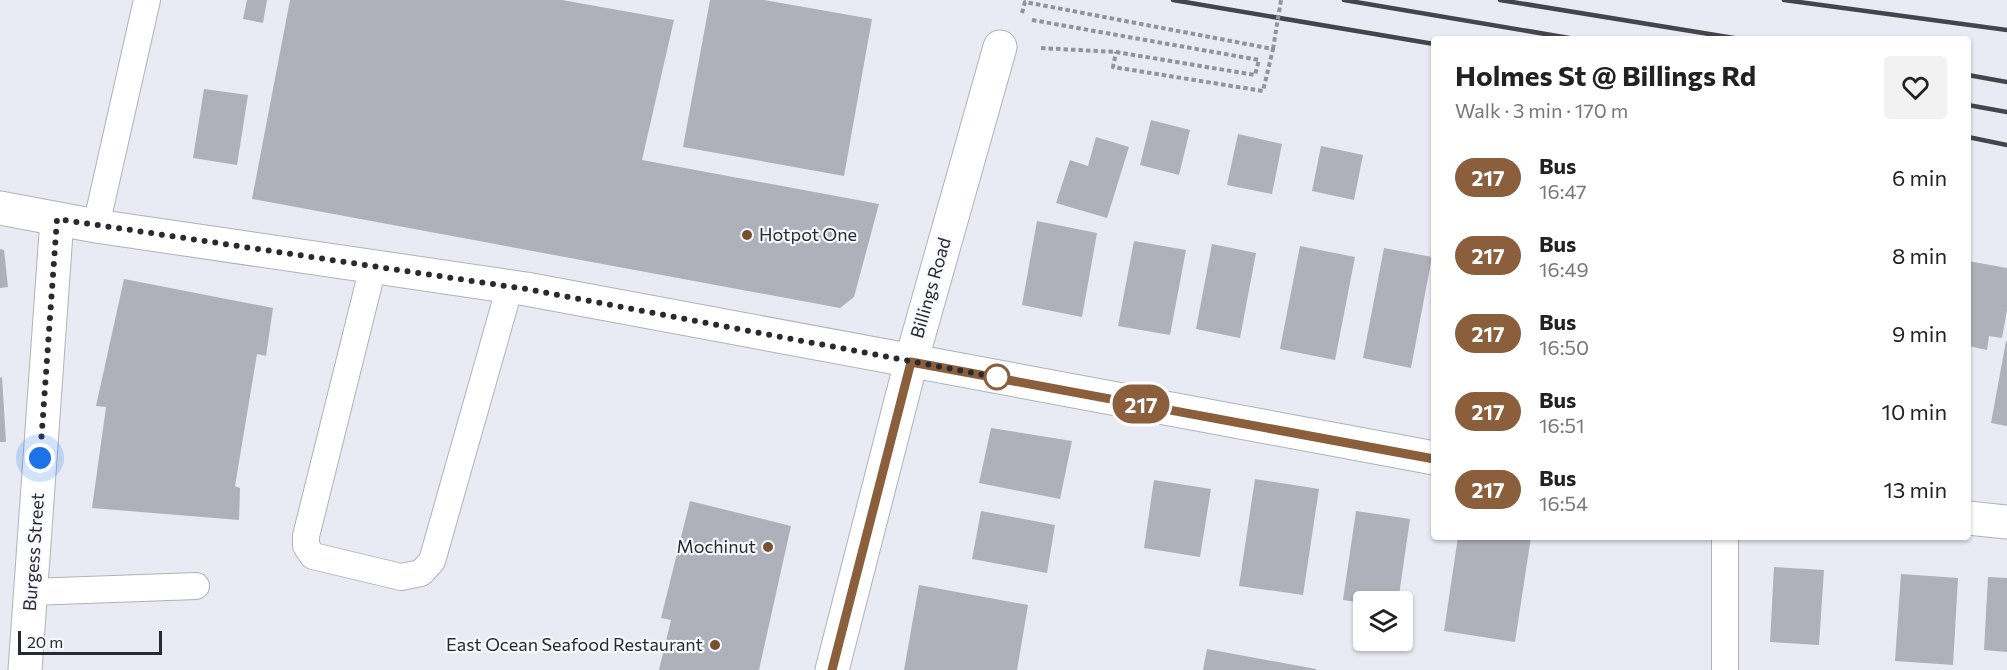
<!DOCTYPE html>
<meta charset="utf-8">
<style>
:root{--surface:#fff;--page:#f2f2f2;--text:#222;--muted:#767676}
body{margin:0;font-family:Commissioner,sans-serif;background:var(--page);color:var(--text);height:100vh;display:flex;flex-direction:column;font-size:22px;white-space:nowrap}
*{box-sizing:border-box;margin:0}
p{font-size:20px;color:var(--muted)}
.icon{flex:none;width:33px;height:33px;fill:none;stroke:currentColor;stroke-width:2;stroke-linecap:round;stroke-linejoin:round}
.map{position:relative;flex:1;overflow:hidden}
.details{position:absolute;left:1431px;top:36px;width:540px;height:504px;display:flex;flex-direction:column;background:var(--surface);border-radius:6px;box-shadow:0 2px 4px #0004}
.details>*{flex:none}
.badge{padding:0 12px;border-radius:20px;font-size:21px;line-height:39px}
.controls{position:absolute;left:1353px;top:591px;display:grid;gap:12px}
.controls a{display:grid;place-items:center;width:60px;height:60px;border-radius:6px;background:var(--surface);box-shadow:0 2px 4px #0004;font-size:30px}
.scale{position:absolute;left:18px;bottom:15px;width:144px;box-sizing:border-box;padding-left:6px;border:3px solid #292a2d;border-top:0;font-size:16px;line-height:21px;white-space:nowrap;color:#292a2d;-webkit-text-stroke:4px #f6f8fd;paint-order:stroke}
.you{position:absolute;width:30px;height:30px;margin:-15px;border:4px solid #fff;border-radius:50%;background:#1a73e8;box-shadow:0 0 0 9px #1a73e833}
.map>.badge{position:absolute;translate:-50% -50%;box-shadow:0 0 0 3px #fff}
.round{display:grid;place-items:center;flex:none;width:63px;height:63px;border-radius:6px;background:var(--page)}
.summary{display:flex;align-items:center;justify-content:space-between;height:102px;padding:0 24px}
h1{font-size:28px;font-weight:700;line-height:45px}
ul{padding:0;list-style:none}
li{display:flex;align-items:center;gap:18px;height:78px;padding:0 24px}
li div{flex:1}
li b{display:block;font-size:22px}
li em{font-style:normal}
li .badge{min-width:66px;font-weight:700;text-align:center}
.map>svg:first-child{display:block}
</style>
<div class="map">
<svg width="2007" height="670" viewBox="0 0 2007 670">
<rect width="100%" height="100%" fill="#e8eaf4"/>
<g fill="#afb1ba">
<polygon points="247,0 267,0 263,23 243,19"/>
<polygon points="290,0 562,0 674,20 642,160 879,204 854,297 840,308 252,199"/>
<polygon points="710,0 764,0 872,19 844,176 683,147"/>
<polygon points="204,89 248,95 237,165 193,158"/>
<polygon points="1151,120 1190,130 1179,175 1140,165"/>
<polygon points="1238,134 1282,144 1272,194 1227,185"/>
<polygon points="1096,137 1129,147 1107,218 1056,203 1070,160 1088,166"/>
<polygon points="1321,146 1363,155 1354,200 1312,191"/>
<polygon points="1037,221 1097,233 1082,317 1022,305"/>
<polygon points="1134,241 1186,250 1170,335 1118,326"/>
<polygon points="1212,244 1256,253 1240,338 1196,329"/>
<polygon points="1300,246 1355,257 1335,360 1280,349"/>
<polygon points="1384,248 1432,257 1411,368 1363,358"/>
<polygon points="0,249 4,250 8,287 0,288"/>
<polygon points="1968,261 2007,268 2007,310 2002,338 1989,336 1987,350 1968,346"/>
<polygon points="124,279 273,308 266,356 257,354 235,486 240,488 239,520 92,508 106,407 96,406"/>
<polygon points="2006,341 2007,341 2007,426 1991,423"/>
<polygon points="2,377 6,442 0,442 0,378"/>
<polygon points="991,428 1072,441 1060,499 979,483"/>
<polygon points="1255,479 1319,489 1303,595 1239,586"/>
<polygon points="1154,480 1211,489 1200,557 1144,548"/>
<polygon points="690,501 791,526 759,670 659,670 671,620 661,618"/>
<polygon points="981,511 1055,525 1047,573 972,559"/>
<polygon points="1356,511 1410,519 1398,602 1364,603 1343,600"/>
<polygon points="1458,537 1531,537 1515,642 1444,631"/>
<polygon points="1774,567 1824,570 1819,645 1770,642"/>
<polygon points="1901,574 1958,578 1953,665 1895,661"/>
<polygon points="1988,577 2007,578 2007,652 1984,650"/>
<polygon points="919,585 1028,605 1017,670 904,670"/>
<polygon points="1207,649 1316,669 1316,670 1203,670"/>
</g>
<g fill="none" stroke-linecap="round" stroke-linejoin="round">
<defs>
<g id="service">
<polyline points="96,226 147,0"/>
<polyline points="373,267 306,536 306,546 313,556 401,577 421,573 432,561 510,286"/>
<polyline points="31,592 196,586"/>
<polyline points="1725,670 1725,537"/>
</g>
<g id="minor">
<polyline points="0,208 96,226 526,289 1434,458"/>
<polyline points="911,362 1000,47"/>
<polyline points="1968,518 2007,522"/>
<polyline points="25,670 57,219"/>
</g>
<polyline id="tertiary" points="832,670 911,362"/>
</defs>
<use href="#service" stroke="#afb2bb" stroke-width="28"/>
<use href="#minor" stroke="#afb2bb" stroke-width="35"/>
<use href="#tertiary" stroke="#afb2bb" stroke-width="35"/>
<g stroke="#93949b" stroke-width="4" stroke-dasharray="4.5 3" stroke-linecap="butt">
<polyline points="1022,13 1025,2 1273,49 1263,91 1113,67 1116,52"/>
<polyline points="1032,20 1259,60 1255,75 1116,52 1040,48"/>
</g>
<use href="#service" stroke="#fff" stroke-width="26"/>
<use href="#minor" stroke="#fff" stroke-width="33"/>
<use href="#tertiary" stroke="#fff" stroke-width="33"/>
<g stroke="#444549" stroke-width="4.5">
<polyline points="1173,0 1434,44"/>
<polyline points="1344,0 1575,39"/>
<polyline points="1500,0 1740,39"/>
<polyline points="1784,0 2007,30"/>
<polyline points="1968,75 2007,82"/>
<polyline points="1968,105 2007,112"/>
<polyline points="1968,137 2007,145"/>
</g>
<polyline stroke="#93949b" stroke-width="4" stroke-dasharray="4.5 3" stroke-linecap="butt" points="1273,49 1281,0"/>
</g>
<g fill="none" stroke-linecap="round" stroke-linejoin="round">
<defs>
<polyline id="line" points="832,670 911,362 1434,459"/>
</defs>
<use href="#line" stroke="#fff" stroke-width="14"/>
<use href="#line" stroke="#8b5e3c" stroke-width="9"/>
<polyline stroke="#292a2d" stroke-width="6" stroke-dasharray="0 10.8" points="40,458 57,219 526,289 1000,378 997,377"/>
</g>
<g fill="#76512c" stroke="#f6f8fd" stroke-width="2">
<circle cx="747" cy="235" r="6"/>
<circle cx="768" cy="547" r="6"/>
<circle cx="715" cy="645" r="6"/>
</g>
<circle fill="#fff" stroke="#8b5e3c" stroke-width="3" cx="997" cy="377" r="12"/>
<g text-anchor="middle" stroke-width="4.5" stroke-linejoin="round" paint-order="stroke">
<g font-size="18" fill="#292a2d" stroke="#f6f8fd" text-anchor="end">
<text x="759" y="241" text-anchor="start">Hotpot One</text>
<text x="756" y="553">Mochinut</text>
<text x="703" y="651">East Ocean Seafood Restaurant</text>
</g>
<g font-size="18" fill="#292a2d" stroke="#f6f8fd">
<text transform="translate(931 288) rotate(-74)" y="6">Billings Road</text>
<text transform="translate(34 552) rotate(-86)" y="6">Burgess Street</text>
</g>
</g>
</svg>
<div class="controls">
<a><svg class="icon" aria-label="layers" viewBox="0 0 24 24"><path d="M12 4l9 5-9 5-9-5zM3 14l9 5 9-5"/></svg></a>
</div>
<div class="scale">20 m</div>
<div class="you" style="left:40px;top:458px"></div>
<b class="badge" style="left:1141px;top:404px;background:#8b5e3c;color:#fff">217</b>
<section class="details">
<div class="summary"><div><h1>Holmes St @ Billings Rd</h1><p>Walk · 3 min · 170 m</p></div><a class="round"><svg class="icon" aria-label="heart" viewBox="0 0 24 24"><path d="M12 20l-8-8c-3-5 5-10 8-4 3-6 11-1 8 4z"/></svg></a></div>
<ul>
<li><span class="badge" style="background:#8b5e3c;color:#fff">217</span><div><b>Bus</b><p>16:47</p></div><em>6 min</em></li>
<li><span class="badge" style="background:#8b5e3c;color:#fff">217</span><div><b>Bus</b><p>16:49</p></div><em>8 min</em></li>
<li><span class="badge" style="background:#8b5e3c;color:#fff">217</span><div><b>Bus</b><p>16:50</p></div><em>9 min</em></li>
<li><span class="badge" style="background:#8b5e3c;color:#fff">217</span><div><b>Bus</b><p>16:51</p></div><em>10 min</em></li>
<li><span class="badge" style="background:#8b5e3c;color:#fff">217</span><div><b>Bus</b><p>16:54</p></div><em>13 min</em></li>
</ul>
</section>
</div>
